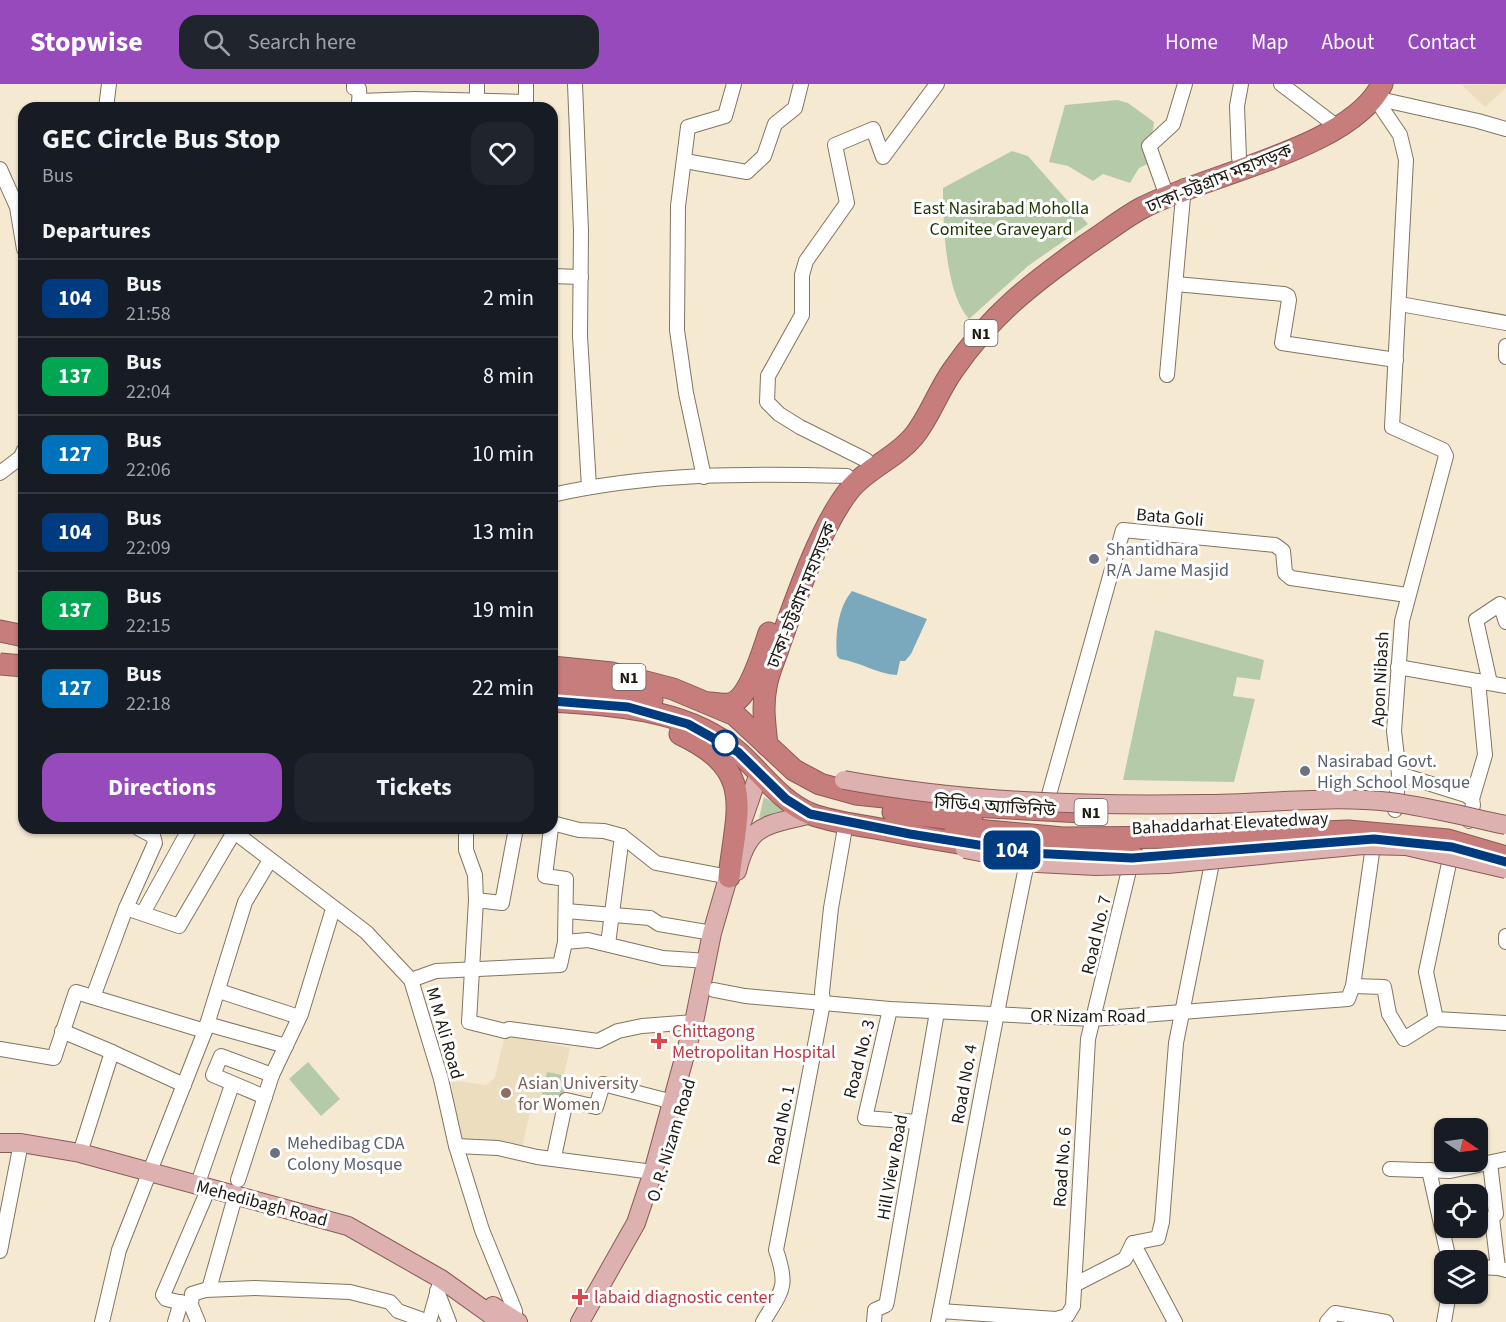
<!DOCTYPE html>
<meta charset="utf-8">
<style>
:root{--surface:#171b24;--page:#20242c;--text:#f1f3f6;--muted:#9ea1a6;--line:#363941;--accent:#964abc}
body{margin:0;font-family:"Source Sans 3","Noto Sans Bengali",sans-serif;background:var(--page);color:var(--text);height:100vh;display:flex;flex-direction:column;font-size:22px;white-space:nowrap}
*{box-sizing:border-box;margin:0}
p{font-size:20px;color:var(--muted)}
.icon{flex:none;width:33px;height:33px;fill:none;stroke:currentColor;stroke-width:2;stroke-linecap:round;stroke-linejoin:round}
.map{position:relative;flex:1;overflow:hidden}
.side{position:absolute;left:18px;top:18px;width:540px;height:732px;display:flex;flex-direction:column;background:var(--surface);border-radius:18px;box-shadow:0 2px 4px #0004}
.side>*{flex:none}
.badge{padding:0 12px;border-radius:9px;font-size:21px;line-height:39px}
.needle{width:39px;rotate:103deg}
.tools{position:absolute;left:1434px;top:1034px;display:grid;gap:12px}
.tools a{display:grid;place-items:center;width:54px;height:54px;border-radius:12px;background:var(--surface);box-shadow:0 2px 4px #0004;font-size:30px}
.map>.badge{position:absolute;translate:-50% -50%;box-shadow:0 0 0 3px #fff}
h2{padding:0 24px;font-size:22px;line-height:54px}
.round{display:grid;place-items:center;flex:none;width:63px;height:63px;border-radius:18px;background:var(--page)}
.overview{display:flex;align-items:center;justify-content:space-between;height:102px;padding:0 24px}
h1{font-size:28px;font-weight:700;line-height:45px}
.action{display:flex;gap:12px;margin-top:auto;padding:12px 24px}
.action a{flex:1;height:69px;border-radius:18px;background:var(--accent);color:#fff;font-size:24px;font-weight:700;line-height:69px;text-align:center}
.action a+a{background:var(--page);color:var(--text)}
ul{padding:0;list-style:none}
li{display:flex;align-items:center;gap:18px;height:78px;padding:0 24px;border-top:2px solid var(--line)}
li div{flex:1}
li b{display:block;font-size:22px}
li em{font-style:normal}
li .badge{min-width:66px;font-weight:700;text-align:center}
header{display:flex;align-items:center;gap:36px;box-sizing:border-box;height:84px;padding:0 30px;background:var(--accent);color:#fff}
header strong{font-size:28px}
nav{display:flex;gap:33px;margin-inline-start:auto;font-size:21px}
.search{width:420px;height:54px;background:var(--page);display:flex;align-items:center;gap:15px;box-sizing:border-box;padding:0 21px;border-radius:18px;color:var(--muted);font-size:22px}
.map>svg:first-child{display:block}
</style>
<header>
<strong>Stopwise</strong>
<div class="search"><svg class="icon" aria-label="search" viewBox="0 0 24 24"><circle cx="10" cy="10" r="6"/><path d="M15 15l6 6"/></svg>Search here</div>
<nav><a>Home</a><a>Map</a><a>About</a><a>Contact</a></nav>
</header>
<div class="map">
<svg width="1506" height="1238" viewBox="0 0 1506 1238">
<rect width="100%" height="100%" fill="#f5e9d2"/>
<g fill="#edddbf">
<polygon points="1506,0 1506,4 1485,23 1462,1"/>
<polygon points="505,950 570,964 557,1022 533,1017 522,1063 459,1057 451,996 486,1001 495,994"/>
</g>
<g fill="#b5cba7">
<polygon points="1117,16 1128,19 1154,38 1153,47 1147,59 1152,78 1139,84 1130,99 1103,90 1093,97 1068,82 1049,78 1065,21"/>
<path d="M 1012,67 L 1028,72 L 1088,140 L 1028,182 L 969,235 C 945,208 943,140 943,104 Z"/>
<polygon points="1155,546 1264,576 1260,596 1237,593 1233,612 1255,615 1234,698 1123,696"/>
<polygon points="764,713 787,727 759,734"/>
<polygon points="308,978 340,1015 321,1032 289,995"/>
<polygon points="547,988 567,992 563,1014 542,1010"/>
</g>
<path fill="#7aa9be" d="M 852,507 L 927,535 L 911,570 L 905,577 L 900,577 L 897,591 C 877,590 860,578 840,575 L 837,572 C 835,551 838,523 852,507 Z"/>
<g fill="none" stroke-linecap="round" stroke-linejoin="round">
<defs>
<g id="minor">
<polyline points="354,0 354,4 359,5 360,24"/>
<polyline points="477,0 477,16"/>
<polyline points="575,0 581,147 580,252 589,403"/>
<polyline points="1281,0 1331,38"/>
<polyline points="1375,14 1400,51 1406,76 1392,343 1443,366 1446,372 1402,537 1394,647 1399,690 1466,711 1472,715 1473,721 1469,737"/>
<polyline points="1375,14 1478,37 1506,45"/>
<polyline points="359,17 415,15 526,18"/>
<polyline points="106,24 109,0"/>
<polyline points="526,24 526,0"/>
<polyline points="1239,74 1237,22 1241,0"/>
<polyline points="685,77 747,88 764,72 775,40 795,24 801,0"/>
<polyline points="0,85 17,123 24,165"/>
<polyline points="1164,104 1149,62 1173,40 1185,0"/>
<polyline points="552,192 581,193"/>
<polyline points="1176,200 1284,210 1288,212 1289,216 1282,259 1396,276"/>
<polyline points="1400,220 1506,239"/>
<polyline points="1506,262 1506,273"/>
<polyline points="1167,291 1184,102"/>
<polyline points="866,376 800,343 779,330 767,318 768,292 802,231 802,191 806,177 847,119 835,61 873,45 883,73 937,0"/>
<polyline points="0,389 21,373 24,366"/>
<polyline points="704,393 686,309 677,246 678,122 688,43 725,32 734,0"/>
<path d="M 552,411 C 648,389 749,389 847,392"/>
<polyline points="1398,583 1506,602"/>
<polyline points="1490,599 1476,536 1500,520 1506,538"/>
<polyline points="1472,715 1485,671 1478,597"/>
<polyline points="1045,725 1123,446 1275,461 1283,467 1285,489 1291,494 1407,511"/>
<polyline points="1395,726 1399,690"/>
<polyline points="552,739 579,746 604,747 622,752 656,779 729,793"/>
<polyline points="138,744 153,752 155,759 126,824 179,842 234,748"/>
<polyline points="229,744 366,848 411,896 441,995 456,1062 482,1146 515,1227 515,1238"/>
<polyline points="466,744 466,766 475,791 476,816 469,938 505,947 509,945 598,957 618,947 642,942 694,938"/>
<polyline points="476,816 502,819 516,744"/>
<polyline points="566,827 650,834 659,840 712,849"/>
<polyline points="143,829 190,744"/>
<polyline points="1506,852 1506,858"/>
<polyline points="565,858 588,856 663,874 708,877"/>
<polyline points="608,860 622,752"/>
<polyline points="411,896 436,887 560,881 565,858 566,795 545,792 551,744"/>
<polyline points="1353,902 1384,903 1389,930 1404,955 1436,935 1506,939"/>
<polyline points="714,906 745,912 890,925 1092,935 1348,915 1353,902 1374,755"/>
<polyline points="219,907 299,933"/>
<polyline points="93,913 126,824"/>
<polyline points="890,925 865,1034 917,1038"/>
<polyline points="1436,935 1426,888 1452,765"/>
<polyline points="207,940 286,962"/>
<polyline points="62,947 112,968"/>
<polyline points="0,965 54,974 76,908 205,947"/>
<polyline points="265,1013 213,991 221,972 272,991"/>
<polyline points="456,1062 498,1064 537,1073 653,1088"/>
<polyline points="80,1069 112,968 184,1001"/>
<polyline points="554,1073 566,1016 596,1023 603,1000 673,1018"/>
<polyline points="1490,1079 1496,1130 1492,1134 1498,1184 1506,1186"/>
<polyline points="1390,1085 1450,1087 1506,1075"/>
<polyline points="1429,1086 1449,1176"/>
<polyline points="238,1096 272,991 301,930 333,825"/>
<polyline points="197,1102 232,1001"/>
<polyline points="1133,1159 1175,1238"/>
<polyline points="0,1167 21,1059"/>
<polyline points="1478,1183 1498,1184"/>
<polyline points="1074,1201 1125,1175 1133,1159 1158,1154 1162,1138 1176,959 1214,769"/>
<polyline points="209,1205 235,1113"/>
<polyline points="437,1207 449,1238"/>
<polyline points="191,1221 192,1210 205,1206 255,1204 350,1208 390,1218 398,1227 429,1238"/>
<polyline points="940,1227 1056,1235 1067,1232 1073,1222 1088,955 1132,774"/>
<polyline points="102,1238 119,1166 205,947 245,818 270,776"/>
<polyline points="175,1238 181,1218"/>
<polyline points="198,1238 191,1221 166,1215 163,1211 208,1106"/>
<polyline points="429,1238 441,1195"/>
<path d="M 763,1238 C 782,1206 789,1204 776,1166 L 823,919 L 822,908 L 831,824 L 846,738"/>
<polyline points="874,1238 875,1226 886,1221 887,1217 937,928"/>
<path d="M 938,1238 C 969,1082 996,925 1029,769"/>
<polyline points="1327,1238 1335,1229 1386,1238"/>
<polyline points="1444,1238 1449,1209"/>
</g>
<g id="major">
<polyline points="741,741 759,689"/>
<path d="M 737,787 C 749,738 767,742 811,730"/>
<polyline points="0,1059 21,1059 80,1069 348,1142 441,1195 501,1238"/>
<polyline points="493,1222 518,1238"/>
<polyline points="580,1238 636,1139 653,1088 694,938 712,849 732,780"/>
</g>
<g id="highway">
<polyline points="0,547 24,552"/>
<polyline points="552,583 612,589 673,605 735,631 794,686 820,700 856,710 941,719"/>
<polyline points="552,600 628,607 652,616"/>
<path d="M 552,617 C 615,622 687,624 738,668 C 762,689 781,718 811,730 C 834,739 862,741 886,746 C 968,762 1052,775 1135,774"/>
<path d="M 710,619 C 716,619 723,621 729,620 C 749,617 763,566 769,549"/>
<path d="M 680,650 C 756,686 737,723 729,793"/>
<path d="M 767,661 C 765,641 762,623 766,603 C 768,589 775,575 779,562 C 795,517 821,440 851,404 C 869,383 896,374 914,352 C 930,332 938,307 953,286 C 992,230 1031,200 1086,161 C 1105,149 1123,134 1142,124 C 1206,90 1352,64 1382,0"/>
<polyline points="972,722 1082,728"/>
<polyline points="893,728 972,737"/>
<polyline points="955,744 1063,754 1202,753 1348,747 1448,756 1506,773"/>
</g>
</defs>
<use href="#minor" stroke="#807661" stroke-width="16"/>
<use href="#major" stroke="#8b5a57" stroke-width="20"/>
<use href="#highway" stroke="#8b5a57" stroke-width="23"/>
<use href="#minor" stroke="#fff" stroke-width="14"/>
<use href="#major" stroke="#ddb1b0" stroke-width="18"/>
<use href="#highway" stroke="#c67d7c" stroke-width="21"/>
<defs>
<g id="major-bridge">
<path d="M 844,696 C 963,718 1082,722 1203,720 C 1265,720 1328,711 1390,718 C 1429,723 1468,733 1506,741"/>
<polyline points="965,765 1037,779 1096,782 1168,780 1363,761 1406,762 1506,785"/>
</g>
<polyline id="highway-bridge" points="0,580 24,582"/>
</defs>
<use href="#major-bridge" stroke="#8b5a57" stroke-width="20" stroke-linecap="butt"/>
<use href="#highway-bridge" stroke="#8b5a57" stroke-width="23" stroke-linecap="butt"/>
<use href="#major-bridge" stroke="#ddb1b0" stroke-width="18"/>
<use href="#highway-bridge" stroke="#c67d7c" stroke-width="21"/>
</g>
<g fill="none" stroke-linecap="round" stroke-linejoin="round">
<defs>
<polyline id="line" points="552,617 628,623 688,640 738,668 786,715 810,730 910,750 1029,769 1132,774 1374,755 1452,763 1506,778"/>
</defs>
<use href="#line" stroke="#fff" stroke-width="14"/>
<use href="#line" stroke="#003b80" stroke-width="9"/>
</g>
<g fill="#6b7280" stroke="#fff" stroke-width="2">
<circle cx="1094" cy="475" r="6"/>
<circle cx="1305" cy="687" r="6"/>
<circle cx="275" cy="1069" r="6"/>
</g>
<circle fill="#fff" stroke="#003b80" stroke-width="3" cx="725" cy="659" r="12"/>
<g fill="#e0444e" stroke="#fff" stroke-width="2">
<path d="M656 948h6v6h6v6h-6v6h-6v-6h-6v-6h6z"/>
<path d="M577 1204h6v6h6v6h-6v6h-6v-6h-6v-6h6z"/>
</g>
<circle fill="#8d6e63" stroke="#fff" stroke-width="2" cx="506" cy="1009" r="6"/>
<g text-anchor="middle" stroke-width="6" stroke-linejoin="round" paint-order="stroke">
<g fill="#fff" stroke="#625f59" stroke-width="1.5">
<rect x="964.5" y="236" width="33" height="26" rx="4.5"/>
<rect x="612.5" y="580" width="33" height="26" rx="4.5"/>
<rect x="1074.5" y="715" width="33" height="26" rx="4.5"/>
</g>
<g font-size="16" font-weight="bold" fill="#1e1a12">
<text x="981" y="255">N1</text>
<text x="629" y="599">N1</text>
<text x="1091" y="734">N1</text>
</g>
<g font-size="18" fill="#1e1a12" stroke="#fff">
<text transform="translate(1219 94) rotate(-22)" y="6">ঢাকা-চট্টগ্রাম মহাসড়ক</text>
<text transform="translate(1170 433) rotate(5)" y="6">Bata Goli</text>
<text transform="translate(801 511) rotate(-68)" y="6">ঢাকা-চট্টগ্রাম মহাসড়ক</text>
<text transform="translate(1380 595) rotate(-87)" y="6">Apon Nibash</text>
<text transform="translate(995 722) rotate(4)" y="6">সিডিএ অ্যাভিনিউ</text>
<text transform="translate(1230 739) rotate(-3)" y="6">Bahaddarhat Elevatedway</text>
<text transform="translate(1096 851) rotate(-77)" y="6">Road No. 7</text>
<text x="1088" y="938">OR Nizam Road</text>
<text transform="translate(445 949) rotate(74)" y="6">M M Ali Road</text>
<text transform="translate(859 975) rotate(-76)" y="6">Road No. 3</text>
<text transform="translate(964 1000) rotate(-80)" y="6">Road No. 4</text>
<text transform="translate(781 1041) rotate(-79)" y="6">Road No. 1</text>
<text transform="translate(671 1056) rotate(-73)" y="6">O. R. Nizam Road</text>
<text transform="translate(892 1083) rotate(-80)" y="6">Hill View Road</text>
<text transform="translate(1062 1083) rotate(-86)" y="6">Road No. 6</text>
<text transform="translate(262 1119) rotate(15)" y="6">Mehedibagh Road</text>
</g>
<g font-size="18" fill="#1b3700" stroke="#fff">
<text x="1001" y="130">East Nasirabad Moholla<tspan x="1001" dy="21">Comitee Graveyard</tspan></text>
</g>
<g font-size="18" fill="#5b616d" stroke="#fff" text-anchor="start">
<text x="1106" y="471">Shantidhara<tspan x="1106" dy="21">R/A Jame Masjid</tspan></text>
<text x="1317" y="683">Nasirabad Govt.<tspan x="1317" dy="21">High School Mosque</tspan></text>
<text x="287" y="1065">Mehedibag CDA<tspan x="287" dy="21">Colony Mosque</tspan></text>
</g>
<g font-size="18" fill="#be3a42" stroke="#fff" text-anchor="start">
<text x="672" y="953">Chittagong<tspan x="672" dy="21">Metropolitan Hospital</tspan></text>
<text x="594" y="1219">labaid diagnostic center</text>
</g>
<g font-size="18" fill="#785e54" stroke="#fff" text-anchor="start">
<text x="518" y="1005">Asian University<tspan x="518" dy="21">for Women</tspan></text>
</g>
</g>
</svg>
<div class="tools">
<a><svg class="needle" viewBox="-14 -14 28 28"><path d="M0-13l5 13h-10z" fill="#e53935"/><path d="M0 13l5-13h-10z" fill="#9ea1a6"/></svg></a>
<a><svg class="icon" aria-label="locate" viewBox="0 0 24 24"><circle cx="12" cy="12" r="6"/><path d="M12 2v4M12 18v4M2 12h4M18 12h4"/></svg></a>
<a><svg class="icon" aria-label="layers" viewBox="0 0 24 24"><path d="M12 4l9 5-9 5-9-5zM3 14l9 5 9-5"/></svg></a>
</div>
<b class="badge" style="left:1012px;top:766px;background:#003b80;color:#fff">104</b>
<section class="side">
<div class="overview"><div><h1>GEC Circle Bus Stop</h1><p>Bus</p></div><a class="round"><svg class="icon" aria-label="heart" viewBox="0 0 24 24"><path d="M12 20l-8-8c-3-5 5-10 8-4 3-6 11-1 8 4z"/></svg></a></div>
<h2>Departures</h2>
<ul>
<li><span class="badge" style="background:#003b80;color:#fff">104</span><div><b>Bus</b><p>21:58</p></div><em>2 min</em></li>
<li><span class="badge" style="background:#00a651;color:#fff">137</span><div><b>Bus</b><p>22:04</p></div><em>8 min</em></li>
<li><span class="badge" style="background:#0072bc;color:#fff">127</span><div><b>Bus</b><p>22:06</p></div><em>10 min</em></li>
<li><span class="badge" style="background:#003b80;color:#fff">104</span><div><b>Bus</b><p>22:09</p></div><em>13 min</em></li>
<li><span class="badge" style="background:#00a651;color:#fff">137</span><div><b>Bus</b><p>22:15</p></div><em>19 min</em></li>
<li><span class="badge" style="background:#0072bc;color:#fff">127</span><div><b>Bus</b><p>22:18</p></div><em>22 min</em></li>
</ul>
<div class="action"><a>Directions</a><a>Tickets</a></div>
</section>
</div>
